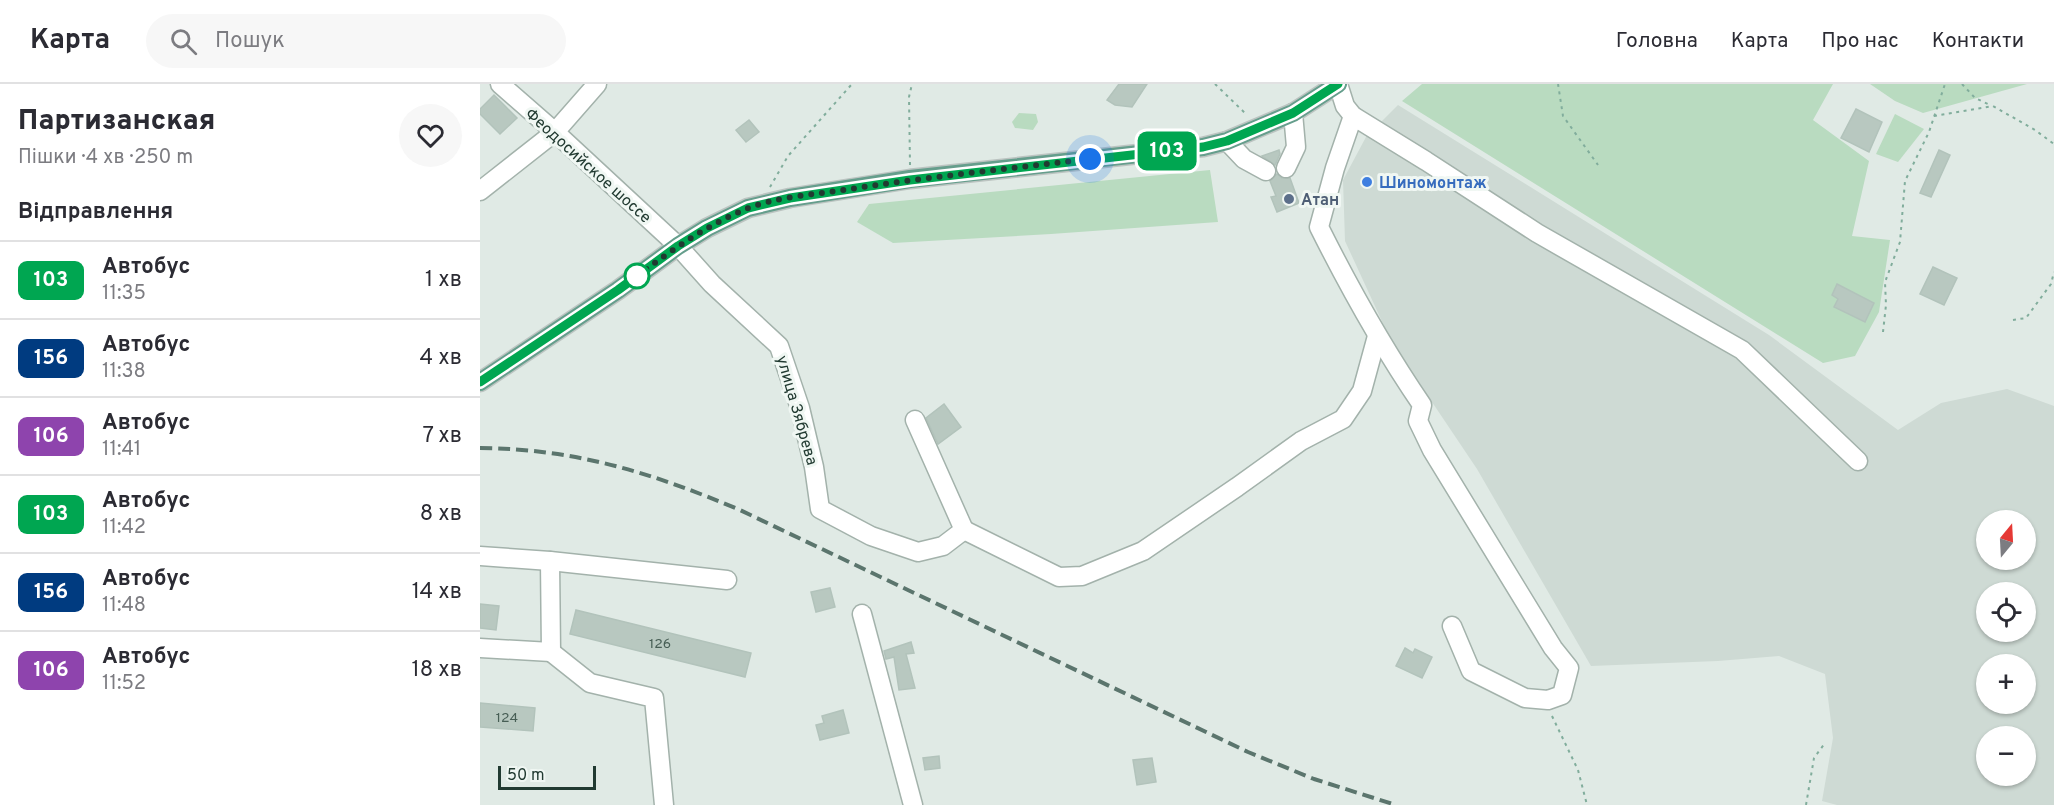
<!DOCTYPE html>
<html lang="uk">
<meta charset="utf-8">
<style>
:root{--surface:#fff;--page:#f7f7f7;--text:#2b2b33;--muted:#7c7c81;--line:#e1e1e2}
body{margin:0;font-family:Overpass,sans-serif;background:var(--page);color:var(--text);height:100vh;display:flex;flex-direction:column;font-size:22px;white-space:nowrap}
*{box-sizing:border-box;margin:0}
p{font-size:20px;color:var(--muted)}
.icon{flex:none;width:33px;height:33px;fill:none;stroke:currentColor;stroke-width:2;stroke-linecap:round;stroke-linejoin:round}
.map{position:relative;flex:1;overflow:hidden}
.drawer{display:flex;flex-direction:column;background:var(--surface);width:480px}
.drawer>*{flex:none}
.badge{padding:0 12px;border-radius:9px;font-size:21px;line-height:39px}
.needle{width:39px;rotate:18deg}
.fabs{position:absolute;left:1496px;top:426px;display:grid;gap:12px}
.fabs a{display:grid;place-items:center;width:60px;height:60px;border-radius:50%;background:var(--surface);box-shadow:0 2px 4px #0004;font-size:30px}
.scale{position:absolute;left:18px;bottom:15px;width:98px;box-sizing:border-box;padding-left:6px;border:3px solid #213a31;border-top:0;font-size:16px;line-height:21px;white-space:nowrap;color:#213a31;-webkit-text-stroke:4px #f0f7f3;paint-order:stroke}
.you{position:absolute;width:30px;height:30px;margin:-15px;border:4px solid #fff;border-radius:50%;background:#1a73e8;box-shadow:0 0 0 9px #1a73e833}
.map>.badge{position:absolute;translate:-50% -50%;box-shadow:0 0 0 3px #fff}
h2{padding:0 18px;font-size:22px;line-height:54px}
.round{display:grid;place-items:center;flex:none;width:63px;height:63px;border-radius:32px;background:var(--page)}
.head{display:flex;align-items:center;justify-content:space-between;height:102px;padding:0 18px}
h1{font-size:28px;font-weight:800;line-height:45px}
ul{padding:0;list-style:none}
li{display:flex;align-items:center;gap:18px;height:78px;padding:0 18px;border-top:2px solid var(--line)}
li div{flex:1}
li b{display:block;font-size:22px}
li em{font-style:normal}
li .badge{min-width:66px;font-weight:700;text-align:center}
header{display:flex;align-items:center;gap:36px;box-sizing:border-box;height:84px;padding:0 30px;background:var(--surface);border-bottom:2px solid var(--line)}
header strong{font-size:28px}
nav{display:flex;gap:33px;margin-inline-start:auto;font-size:21px}
.search{width:420px;height:54px;background:var(--page);display:flex;align-items:center;gap:15px;box-sizing:border-box;padding:0 21px;border-radius:33px;color:var(--muted);font-size:22px}
main{display:flex;flex:1;min-height:0}
.map>svg:first-child{display:block}
</style>
<header>
<strong>Карта</strong>
<div class="search"><svg class="icon" aria-label="search" viewBox="0 0 24 24"><circle cx="10" cy="10" r="6"/><path d="M15 15l6 6"/></svg>Пошук</div>
<nav><a>Головна</a><a>Карта</a><a>Про нас</a><a>Контакти</a></nav>
</header>
<main>
<section class="drawer">
<div class="head"><div><h1>Партизанская</h1><p>Пішки · 4 хв · 250 m</p></div><a class="round"><svg class="icon" aria-label="heart" viewBox="0 0 24 24"><path d="M12 20l-8-8c-3-5 5-10 8-4 3-6 11-1 8 4z"/></svg></a></div>
<h2>Відправлення</h2>
<ul>
<li><span class="badge" style="background:#00a651;color:#fff">103</span><div><b>Автобус</b><p>11:35</p></div><em>1 хв</em></li>
<li><span class="badge" style="background:#003b80;color:#fff">156</span><div><b>Автобус</b><p>11:38</p></div><em>4 хв</em></li>
<li><span class="badge" style="background:#8e44ad;color:#fff">106</span><div><b>Автобус</b><p>11:41</p></div><em>7 хв</em></li>
<li><span class="badge" style="background:#00a651;color:#fff">103</span><div><b>Автобус</b><p>11:42</p></div><em>8 хв</em></li>
<li><span class="badge" style="background:#003b80;color:#fff">156</span><div><b>Автобус</b><p>11:48</p></div><em>14 хв</em></li>
<li><span class="badge" style="background:#8e44ad;color:#fff">106</span><div><b>Автобус</b><p>11:52</p></div><em>18 хв</em></li>
</ul>
</section>
<div class="map">
<svg width="1574" height="721" viewBox="0 0 1574 721">
<rect width="100%" height="100%" fill="#e0eae5"/>
<path fill="#cedad4" fill-rule="evenodd" d="M 918,21 L 1289,251 L 1418,346 L 1461,319 L 1527,305 L 1574,322 L 1574,721 L 1357,721 L 1342,717 L 1353,654 L 1345,590 L 1299,572 L 1238,577 L 1111,582 L 997,385 L 911,257 L 865,157 L 863,96 L 886,53 ZM 1506,436 L 1545,436 L 1545,476 L 1506,476 ZM 1506,508 L 1545,508 L 1545,548 L 1506,548 ZM 1506,580 L 1545,580 L 1545,620 L 1506,620 ZM 1506,652 L 1545,652 L 1545,692 L 1506,692 Z"/>
<g fill="#b9dbc0">
<polygon points="942,0 1353,0 1333,36 1389,77 1372,152 1410,156 1399,228 1375,272 1343,279 922,17"/>
<polygon points="1390,0 1547,0 1443,29 1415,17"/>
<polygon points="539,29 556,30 558,38 553,46 535,44 532,38"/>
<polygon points="1415,30 1444,45 1418,78 1396,70"/>
<polygon points="730,86 738,138 571,150 413,159 377,138 389,120"/>
</g>
<g fill="#b8c8c0" stroke="#b2c3bb" stroke-width="1.5">
<polygon points="639,0 667,0 652,23 635,21 627,16"/>
<polygon points="14,11 37,34 20,50 0,30 0,25"/>
<polygon points="1376,25 1402,38 1389,68 1361,54"/>
<polygon points="269,36 279,48 266,58 256,46"/>
<polygon points="799,66 800,70 795,81 782,72"/>
<polygon points="1459,66 1470,71 1451,113 1440,109"/>
<polygon points="797,90 802,94 810,94 819,119 797,128 791,113 796,112 790,97"/>
<polygon points="1453,183 1477,194 1464,221 1440,210"/>
<polygon points="1357,200 1394,219 1385,238 1354,223 1358,215 1352,211"/>
<polygon points="464,320 481,343 458,360 446,334"/>
<polygon points="350,504 355,523 336,528 331,508"/>
<polygon points="0,520 19,522 16,546 0,544"/>
<polygon points="96,526 271,569 265,593 90,550"/>
<polygon points="431,558 434,569 426,570 435,604 419,606 414,573 406,575 404,567"/>
<polygon points="925,564 933,569 935,565 952,573 942,594 916,582"/>
<polygon points="0,619 55,624 53,647 0,643"/>
<polygon points="363,626 369,649 340,656 336,641 344,639 342,632"/>
<polygon points="459,672 460,684 445,686 443,674"/>
<polygon points="672,674 676,698 657,701 653,676"/>
</g>
<g fill="none" stroke-linecap="round" stroke-linejoin="round">
<defs>
<g id="minor">
<polyline points="20,0 75,48 198,162 232,200 299,262 320,324 334,383 340,425 391,452 438,468 463,462 484,446 435,336"/>
<polyline points="858,0 865,22 873,32 946,77 1057,149 1262,266 1378,377"/>
<path d="M 873,32 L 855,84 L 839,143 C 870,205 903,264 942,321 L 938,337 L 952,366 L 1073,564 L 1089,584 L 1082,611 L 1068,616 L 1045,614 L 991,587 L 972,542"/>
<polyline points="747,57 764,75 786,87"/>
<polyline points="806,84 816,63 813,29"/>
<polyline points="0,107 75,48 117,0"/>
<polyline points="484,446 579,493 602,492 663,467 757,403 821,357 863,335 882,307 897,252"/>
<polyline points="0,472 70,477 247,496"/>
<polyline points="382,530 433,721"/>
<polyline points="0,564 71,568 70,477"/>
<polyline points="71,568 110,599 174,614 184,721"/>
</g>
<polyline id="major" points="0,298 138,206 198,162 227,144 268,124 310,114 430,95 723,63 747,57 813,29 858,0"/>
</defs>
<use href="#minor" stroke="#a3b2ab" stroke-width="21"/>
<use href="#major" stroke="#bcc4c1" stroke-width="21"/>
<g stroke="#81ad9c" stroke-width="2" stroke-dasharray="3 4.5" stroke-linecap="butt">
<polyline points="735,0 767,31"/>
<polyline points="1078,0 1083,32 1118,81"/>
<polyline points="1482,0 1495,14 1510,21"/>
<polyline points="1454,32 1513,22 1555,46 1574,60"/>
<polyline points="430,81 429,13 432,0"/>
<polyline points="290,103 308,72 372,0"/>
<polyline points="1533,236 1546,234 1571,200 1574,188"/>
<polyline points="1403,248 1406,221 1405,198 1420,158 1425,97 1449,48 1465,0"/>
<polyline points="1072,632 1098,686 1107,721"/>
<polyline points="1326,721 1334,674 1345,659"/>
</g>
<use href="#minor" stroke="#fff" stroke-width="18"/>
<use href="#major" stroke="#659e8c" stroke-width="18"/>
<path stroke="#5b756d" stroke-width="4" stroke-dasharray="12 6" stroke-linecap="butt" d="M 0,364 C 97,365 172,389 260,426 L 768,668 L 834,695 L 916,721"/>
</g>
<g fill="none" stroke-linecap="round" stroke-linejoin="round">
<defs>
<polyline id="line" points="0,298 138,206 198,162 227,144 268,124 310,114 430,96 723,63 747,57 813,29 858,0"/>
</defs>
<use href="#line" stroke="#fff" stroke-width="14"/>
<use href="#line" stroke="#00a651" stroke-width="9"/>
<path stroke="#213a31" stroke-width="6" stroke-dasharray="0 10.8" d="M 157,192 L 153,195 C 189,168 225,142 266,125 C 292,114 335,110 364,106 C 446,93 528,85 610,75"/>
</g>
<circle fill="#3f7fe0" stroke="#f0f7f3" stroke-width="2" cx="887" cy="98" r="6"/>
<circle fill="#5c6f8a" stroke="#f0f7f3" stroke-width="2" cx="809" cy="115" r="6"/>
<circle fill="#fff" stroke="#00a651" stroke-width="3" cx="157" cy="192" r="12"/>
<g text-anchor="middle" stroke-width="6" stroke-linejoin="round" paint-order="stroke">
<g font-size="14" fill="#475e55">
<text x="180" y="564">126</text>
<text x="27" y="638">124</text>
</g>
<g font-size="16" fill="#213a31" stroke="#f0f7f3">
<text transform="translate(109 81) rotate(42)" y="6">Феодосийское шоссе</text>
<text transform="translate(318 326) rotate(74)" y="6">улица Зябрева</text>
</g>
<g font-size="16" font-weight="bold" fill="#366cbe" stroke="#f0f7f3" text-anchor="start">
<text x="899" y="104">Шиномонтаж</text>
</g>
<g font-size="16" font-weight="bold" fill="#4e5e75" stroke="#f0f7f3" text-anchor="start">
<text x="821" y="121">Атан</text>
</g>
</g>
</svg>
<div class="fabs">
<a><svg class="needle" viewBox="-14 -14 28 28"><path d="M0-13l5 13h-10z" fill="#e53935"/><path d="M0 13l5-13h-10z" fill="#7c7c81"/></svg></a>
<a><svg class="icon" aria-label="locate" viewBox="0 0 24 24"><circle cx="12" cy="12" r="6"/><path d="M12 2v4M12 18v4M2 12h4M18 12h4"/></svg></a>
<a>+</a>
<a>−</a>
</div>
<div class="scale">50 m</div>
<div class="you" style="left:610px;top:75px"></div>
<b class="badge" style="left:687px;top:67px;background:#00a651;color:#fff">103</b>
</div>
</main>
